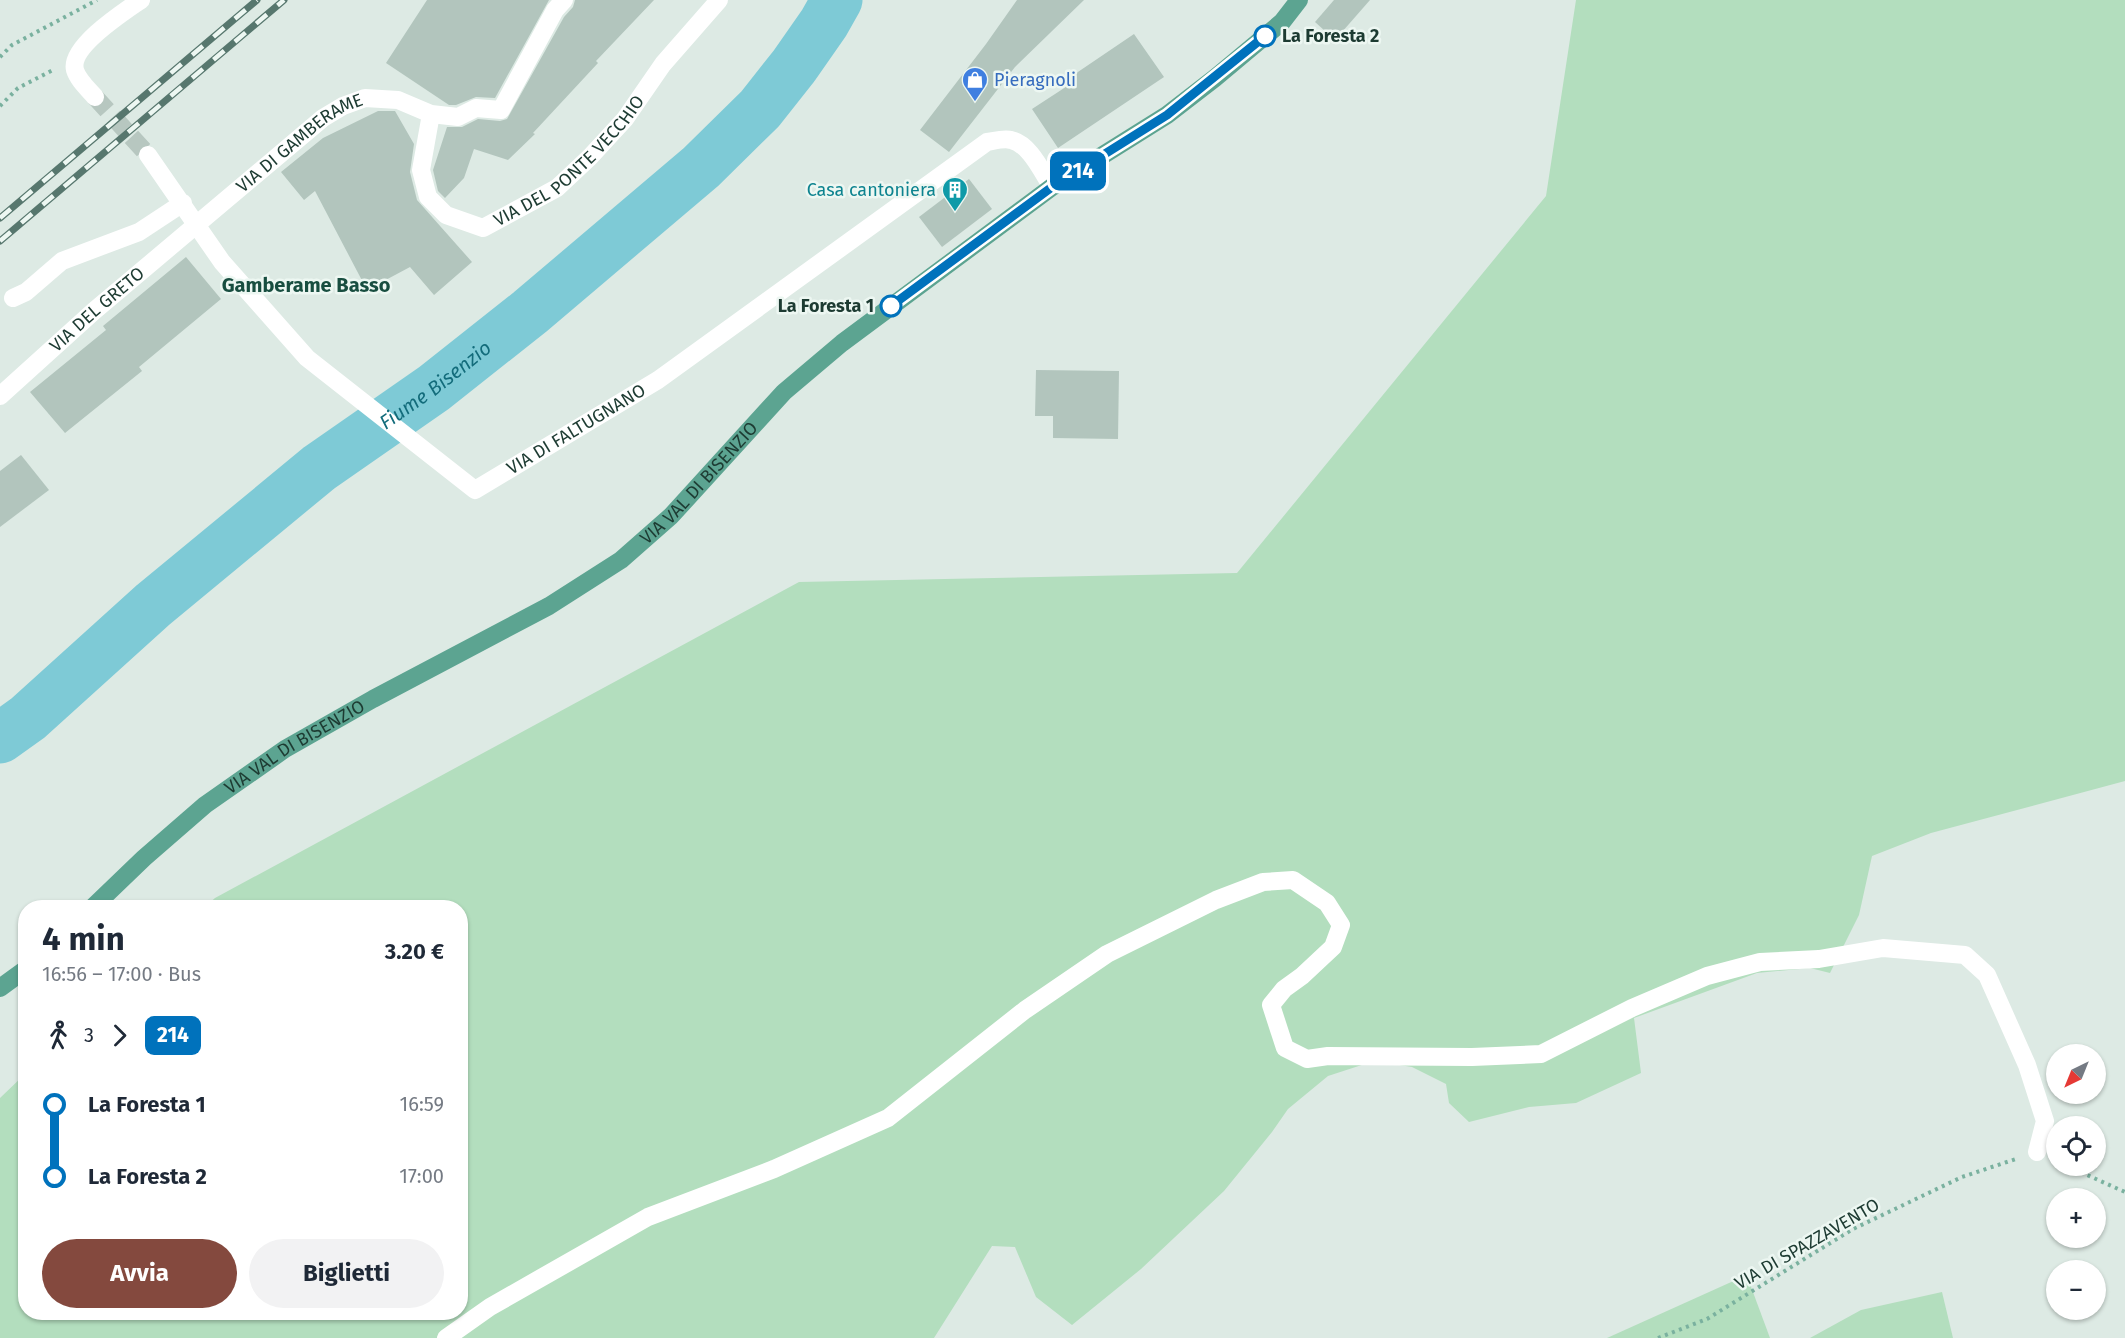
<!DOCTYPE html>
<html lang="it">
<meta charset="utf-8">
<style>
:root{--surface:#fff;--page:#f2f2f3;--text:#1f2937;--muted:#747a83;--accent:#84493e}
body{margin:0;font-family:"Fira Sans",sans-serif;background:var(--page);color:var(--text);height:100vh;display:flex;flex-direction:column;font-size:22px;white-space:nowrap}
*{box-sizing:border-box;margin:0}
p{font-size:20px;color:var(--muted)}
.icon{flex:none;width:33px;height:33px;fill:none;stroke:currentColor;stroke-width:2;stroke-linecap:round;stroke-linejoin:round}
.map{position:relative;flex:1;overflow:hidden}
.panel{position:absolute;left:18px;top:900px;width:450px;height:420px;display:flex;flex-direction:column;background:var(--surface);border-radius:24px;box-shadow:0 2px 4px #0004}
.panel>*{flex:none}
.badge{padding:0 12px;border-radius:9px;font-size:21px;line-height:39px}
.needle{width:39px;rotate:223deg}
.tools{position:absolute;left:2046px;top:1044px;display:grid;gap:12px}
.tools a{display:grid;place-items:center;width:60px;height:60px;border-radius:50%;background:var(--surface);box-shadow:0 2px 4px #0004;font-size:30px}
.map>.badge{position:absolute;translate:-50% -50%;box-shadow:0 0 0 3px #fff}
.legs{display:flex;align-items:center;gap:9px;height:66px;padding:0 24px;font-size:20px}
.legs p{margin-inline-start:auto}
.head{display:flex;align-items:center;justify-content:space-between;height:102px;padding:0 24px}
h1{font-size:33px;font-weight:700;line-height:45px}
.action{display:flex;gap:12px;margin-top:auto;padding:12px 24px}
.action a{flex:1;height:69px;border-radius:36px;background:var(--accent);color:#fff;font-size:24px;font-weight:700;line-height:69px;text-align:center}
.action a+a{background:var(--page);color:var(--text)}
ul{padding:0 24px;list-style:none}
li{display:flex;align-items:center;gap:21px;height:72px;font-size:22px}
li i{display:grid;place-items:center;width:9px;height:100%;margin:0 8px;background:currentColor}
li i::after{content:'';width:15px;height:15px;margin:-8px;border:4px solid;border-radius:50%;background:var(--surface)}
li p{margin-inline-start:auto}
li:first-child i{background:linear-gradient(#0000 50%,currentColor 0)}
li:last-child i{background:linear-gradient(currentColor 50%,#0000 0)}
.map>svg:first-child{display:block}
</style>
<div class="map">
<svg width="2125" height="1338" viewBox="0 0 2125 1338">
<rect width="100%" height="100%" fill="#ddeae4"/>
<g fill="#b3debe">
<polygon points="1576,0 2125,0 2125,781 1931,833 1872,856 1859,915 1830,973 1810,968 1757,973 1634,1018 1641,1073 1576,1103 1529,1107 1469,1122 1449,1103 1446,1084 1412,1067 1374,1061 1328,1076 1288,1109 1272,1132 1224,1191 1141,1269 1072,1325 1036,1297 1015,1247 992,1246 934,1338 0,1338 0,1098 25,1074 26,1312 460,1312 460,908 205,907 215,898 799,582 1237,573 1546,196"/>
<polygon points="1747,1276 1770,1338 1607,1338 1729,1283"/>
<polygon points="1942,1292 1953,1338 1810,1338 1861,1310"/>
</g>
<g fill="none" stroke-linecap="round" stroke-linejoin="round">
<path stroke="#7ecad6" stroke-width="51" id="s1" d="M 0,738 L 28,718 L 153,605 L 319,468 L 434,388 L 530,312 L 701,167 L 760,109 L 794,66 L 824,23 L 837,0"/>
</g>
<g fill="#b2c5bd">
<polygon points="427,0 549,0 495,98 476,97 456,105 449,105 386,63"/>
<polygon points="575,0 654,0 596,61 598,63 533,133 535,134 508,160 474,149 464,178 445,198 438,191 433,170 447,127 462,127 478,119 500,121 507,119 564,17 573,7"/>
<polygon points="1017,0 1084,0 1015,67 949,152 920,130 986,44"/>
<polygon points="1334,0 1370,0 1335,40 1315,22"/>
<polygon points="1134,34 1164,77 1058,148 1032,109 1075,81 1072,76"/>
<polygon points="378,111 395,111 414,144 410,172 417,200 472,262 434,295 410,267 367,290 315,191 304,200 281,172 323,138"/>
<polygon points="969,179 992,209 942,247 919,217"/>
<polygon points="186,257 221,299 139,367 142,371 65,433 30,392 106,330 103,326"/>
<polygon points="1036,370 1119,371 1118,439 1053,438 1053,416 1035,416"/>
<polygon points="21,455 49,490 0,527 0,471"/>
</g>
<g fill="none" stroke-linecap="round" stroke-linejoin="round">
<polyline stroke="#b7c7c0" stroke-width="18" stroke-dasharray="18 9" stroke-linecap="butt" points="95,97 148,155"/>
<g stroke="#7ab19f" stroke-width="4" stroke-dasharray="3 4.5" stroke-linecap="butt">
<polyline points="0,57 12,45 97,0"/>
<polyline points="0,106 18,88 53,70"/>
<polyline points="2067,1166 2125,1192"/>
<polyline points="1658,1338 1707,1319 1853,1229 1962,1177 2016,1159"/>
</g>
<g stroke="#fff" stroke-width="18">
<path d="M 95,97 C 88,89 78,80 75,70 C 69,47 125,11 141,0"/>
<path id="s2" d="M 431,114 L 421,170 L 428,197 L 446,215 L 483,228 L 557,188 L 590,157 L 625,119 L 663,64 L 719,0"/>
<path id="s3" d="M 148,155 L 222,262 L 307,358 L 475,490 L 658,380 L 987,142 C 994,141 1004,138 1011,140 C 1030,144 1042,172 1052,187"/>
<polyline points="13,298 26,292 62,261 139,232 183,203"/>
<path id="s4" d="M 0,396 L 94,311 L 323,118 L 343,106 L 365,98 L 398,100 L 431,114 L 458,117 L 476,108 L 501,110 L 555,10 L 564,0"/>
<polyline points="446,1338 490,1307 648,1217 774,1169 888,1118 1025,1010 1107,954 1216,900 1263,882 1293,880 1327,903 1341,925 1333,947 1302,976 1284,989 1271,1005 1285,1048 1307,1059 1328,1056 1472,1057 1541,1054 1632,1008 1707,976 1760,962 1819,959 1883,948 1965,955 1987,975 2027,1065 2045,1121 2037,1152"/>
</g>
<g stroke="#5ca491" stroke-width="18">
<path id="s5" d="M 92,908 L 144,858 L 205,805 L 285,749 L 373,699 L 549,606 L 621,560 L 671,516 L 784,392 L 842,343 L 1052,187 L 1167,115 L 1215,78 L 1282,22 L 1299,0"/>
<polyline points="0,988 26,969"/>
</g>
<defs>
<g id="rail">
<polyline points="0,218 257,0"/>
<polyline points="0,241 284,0"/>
</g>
</defs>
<use href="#rail" stroke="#57776e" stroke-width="7"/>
<use href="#rail" stroke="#edf7f2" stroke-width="4.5" stroke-dasharray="14" stroke-linecap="butt"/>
</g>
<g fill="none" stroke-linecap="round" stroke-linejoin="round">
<defs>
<polyline id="line-1" points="891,306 1052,187 1167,115 1265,36"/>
</defs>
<use href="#line-1" stroke="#fff" stroke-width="14"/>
<use href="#line-1" stroke="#0072bc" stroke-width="9"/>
</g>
<defs>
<symbol id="shop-pin" viewBox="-11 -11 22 30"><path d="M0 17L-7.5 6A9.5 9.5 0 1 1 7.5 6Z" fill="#3f7fe0" stroke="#edf7f2"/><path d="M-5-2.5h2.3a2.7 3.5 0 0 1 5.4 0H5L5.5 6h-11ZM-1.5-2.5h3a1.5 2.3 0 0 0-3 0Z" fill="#fff"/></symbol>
<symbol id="building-pin" viewBox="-11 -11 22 30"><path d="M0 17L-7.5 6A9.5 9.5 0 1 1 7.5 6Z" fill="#0f9aa8" stroke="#edf7f2"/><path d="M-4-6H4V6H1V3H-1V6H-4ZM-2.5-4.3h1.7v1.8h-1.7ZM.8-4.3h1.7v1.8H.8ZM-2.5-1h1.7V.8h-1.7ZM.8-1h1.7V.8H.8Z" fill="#fff"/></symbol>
</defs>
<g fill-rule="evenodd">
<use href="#shop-pin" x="960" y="65" width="30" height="40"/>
<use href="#building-pin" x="940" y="175" width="30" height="40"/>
</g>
<g fill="#fff" stroke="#0072bc" stroke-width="3">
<circle cx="1265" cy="36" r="10"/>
<circle cx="891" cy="306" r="10"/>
</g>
<g text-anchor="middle" stroke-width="5" stroke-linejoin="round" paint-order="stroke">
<g font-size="18" font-weight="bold" fill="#1d3b32" stroke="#edf7f2" text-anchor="start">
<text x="1282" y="42">La Foresta 2</text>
<text x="874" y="312" text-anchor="end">La Foresta 1</text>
</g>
<g font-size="18" fill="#366cbe" stroke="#edf7f2" text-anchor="start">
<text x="994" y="86">Pieragnoli</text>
</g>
<g font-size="18" fill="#1d3b32" stroke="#edf7f2">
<text dy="6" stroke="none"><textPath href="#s4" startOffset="393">VIA DI GAMBERAME</textPath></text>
<text dy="6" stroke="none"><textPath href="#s2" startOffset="260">VIA DEL PONTE VECCHIO</textPath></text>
<text dy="6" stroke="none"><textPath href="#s4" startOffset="130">VIA DEL GRETO</textPath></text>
<text dy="6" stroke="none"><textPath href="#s3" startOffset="590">VIA DI FALTUGNANO</textPath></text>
<text dy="6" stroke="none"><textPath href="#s5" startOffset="746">VIA VAL DI BISENZIO</textPath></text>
<text dy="6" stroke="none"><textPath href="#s5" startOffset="260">VIA VAL DI BISENZIO</textPath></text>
<text transform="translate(1807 1244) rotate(-30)" y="6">VIA DI SPAZZAVENTO</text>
</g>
<g font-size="18" fill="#0d838f" stroke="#edf7f2" text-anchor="end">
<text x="936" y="196">Casa cantoniera</text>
</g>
<g font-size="20" font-weight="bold" fill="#184e40" stroke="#edf7f2">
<text x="306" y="292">Gamberame Basso</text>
</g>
<g font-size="20" font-style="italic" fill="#136c7b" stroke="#edf7f2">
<text dy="7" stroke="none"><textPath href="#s1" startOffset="561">Fiume Bisenzio</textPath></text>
</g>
</g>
</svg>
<div class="tools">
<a><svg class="needle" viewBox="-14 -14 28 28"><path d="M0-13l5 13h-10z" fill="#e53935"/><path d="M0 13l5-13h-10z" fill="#747a83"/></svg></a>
<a><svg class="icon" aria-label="locate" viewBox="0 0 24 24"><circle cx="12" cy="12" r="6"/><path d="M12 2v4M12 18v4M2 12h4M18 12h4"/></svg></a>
<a>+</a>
<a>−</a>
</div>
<b class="badge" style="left:1078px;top:171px;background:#0072bc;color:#fff">214</b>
<section class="panel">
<div class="head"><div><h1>4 min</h1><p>16:56 – 17:00 · Bus</p></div><b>3.20 €</b></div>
<div class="legs"><svg class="icon" aria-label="walk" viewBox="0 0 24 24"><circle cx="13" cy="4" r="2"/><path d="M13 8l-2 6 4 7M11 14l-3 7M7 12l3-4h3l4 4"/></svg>3<svg class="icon" aria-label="forward" viewBox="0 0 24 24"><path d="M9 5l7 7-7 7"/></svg><b class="badge" style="background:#0072bc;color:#fff">214</b></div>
<ul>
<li><i style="color:#0072bc"></i><b>La Foresta 1</b><p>16:59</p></li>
<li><i style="color:#0072bc"></i><b>La Foresta 2</b><p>17:00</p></li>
</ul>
<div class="action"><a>Avvia</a><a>Biglietti</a></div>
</section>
</div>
